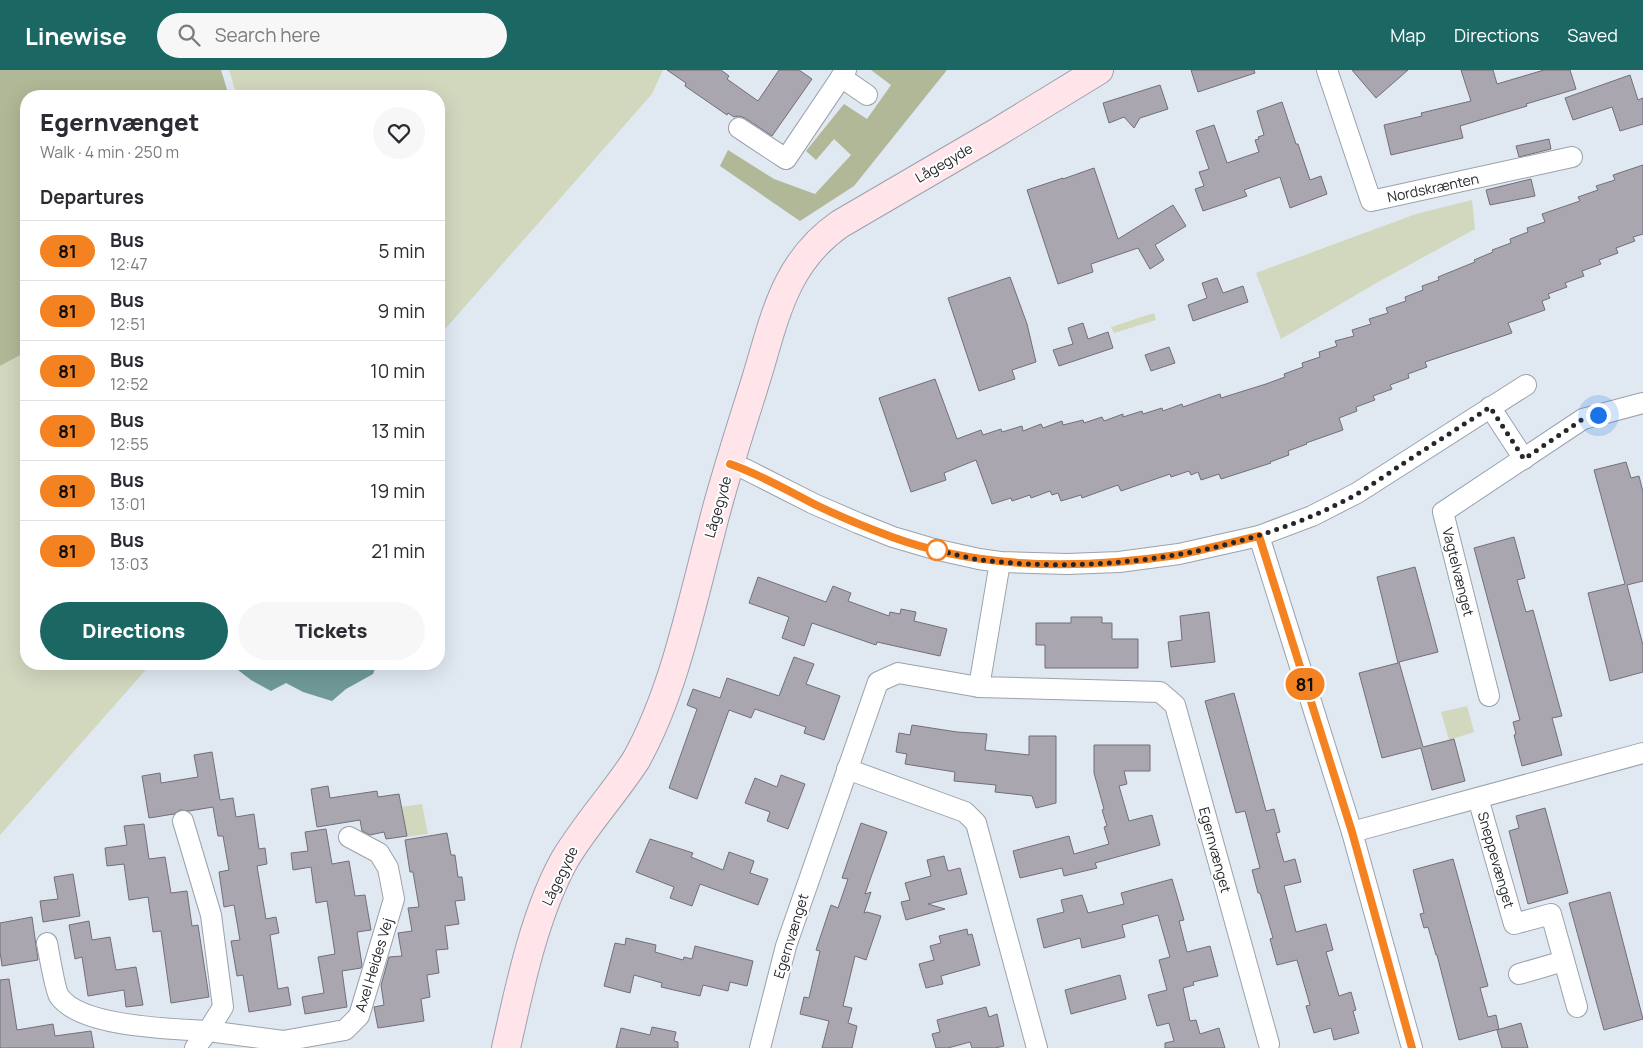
<!DOCTYPE html>
<meta charset="utf-8">
<style>
:root{--surface:#fff;--page:#f7f7f7;--text:#2b2b33;--muted:#7c7c81;--line:#e1e1e2;--accent:#1a6764}
body{margin:0;font-family:Manrope,sans-serif;background:var(--page);color:var(--text);height:100vh;display:flex;flex-direction:column;font-size:19px;white-space:nowrap}
*{box-sizing:border-box;margin:0}
p{font-size:16px;color:var(--muted)}
.icon{flex:none;width:28px;height:28px;fill:none;stroke:currentColor;stroke-width:2;stroke-linecap:round;stroke-linejoin:round}
.map{position:relative;flex:1;overflow:hidden}
.side{position:absolute;left:20px;top:20px;width:425px;height:580px;display:flex;flex-direction:column;background:var(--surface);border-radius:20px;box-shadow:0 5px 20px #0002}
.side>*{flex:none}
.badge{padding:0 10px;border-radius:16px;font-size:18px;line-height:32px}
.you{position:absolute;width:25px;height:25px;margin:-12px;border:4px solid #fff;border-radius:50%;background:#1a73e8;box-shadow:0 0 0 8px #1a73e833}
.map>.badge{position:absolute;translate:-50% -50%;box-shadow:0 0 0 2px #fff}
h2{padding:0 20px;font-size:19px;line-height:45px}
.round{display:grid;place-items:center;flex:none;width:52px;height:52px;border-radius:26px;background:var(--page)}
.summary{display:flex;align-items:center;justify-content:space-between;height:85px;padding:0 20px}
h1{font-size:24px;font-weight:800;line-height:38px}
.primary-button{display:flex;gap:10px;margin-top:auto;padding:10px 20px}
.primary-button a{flex:1;height:58px;border-radius:30px;background:var(--accent);color:#fff;font-size:20px;font-weight:800;line-height:58px;text-align:center}
.primary-button a+a{background:var(--page);color:var(--text)}
ul{padding:0;list-style:none}
li{display:flex;align-items:center;gap:15px;height:60px;padding:0 20px;border-top:1px solid var(--line)}
li div{flex:1}
li b{display:block;font-size:19px}
li em{font-style:normal}
li .badge{min-width:55px;font-weight:700;text-align:center}
header{display:flex;align-items:center;gap:30px;box-sizing:border-box;height:70px;padding:0 25px;background:var(--accent);color:#fff}
header strong{font-size:24px}
nav{display:flex;gap:28px;margin-inline-start:auto;font-size:18px}
.search{width:350px;height:45px;background:var(--page);display:flex;align-items:center;gap:12px;box-sizing:border-box;padding:0 18px;border-radius:28px;color:var(--muted);font-size:19px}
.map>svg:first-child{display:block}
</style>
<header>
<strong>Linewise</strong>
<div class="search"><svg class="icon" aria-label="search" viewBox="0 0 24 24"><circle cx="10" cy="10" r="6"/><path d="M15 15l6 6"/></svg>Search here</div>
<nav><a>Map</a><a>Directions</a><a>Saved</a></nav>
</header>
<div class="map">
<svg width="1643" height="978" viewBox="0 0 1643 978">
<rect width="100%" height="100%" fill="#e0e8f2"/>
<g fill="#d2d8be">
<polygon points="229,0 663,0 652,24 439,266 439,26 237,26"/>
<polygon points="1472,130 1475,159 1378,212 1281,269 1256,203 1416,144"/>
<polygon points="1154,243 1156,250 1114,263 1111,257"/>
<polygon points="26,282 26,594 151,594 0,765 0,296"/>
<polygon points="1467,636 1474,662 1449,670 1441,642"/>
<polygon points="422,734 428,764 406,767 401,737"/>
</g>
<g fill="#b0b897">
<polygon points="0,0 221,0 229,26 26,26 26,282 0,296"/>
<polygon points="871,0 947,0 854,116 800,151 720,96 728,80 774,109 815,124 851,85 834,69 816,90 806,81 844,34 867,49 891,15"/>
</g>
<polygon fill="#6f9a99" points="241,594 377,594 373,604 346,619 332,631 303,622 286,613 271,621 251,610 238,600"/>
<g fill="#aaa6b0" stroke="#726f79">
<polygon points="667,0 721,0 729,6 727,9 758,31 779,0 799,0 812,9 772,66 745,48 739,46 734,47 728,43 727,45 685,16 686,13"/>
<polygon points="1191,0 1254,0 1255,3 1198,22"/>
<polygon points="1352,0 1408,0 1376,28"/>
<polygon points="1461,0 1493,0 1497,14 1544,0 1570,0 1576,19 1526,34 1527,36 1460,56 1463,68 1391,85 1384,55 1422,46 1421,43 1471,31"/>
<polygon points="1630,5 1638,30 1643,28 1643,54 1620,61 1612,37 1573,50 1565,28"/>
<polygon points="1160,15 1168,39 1140,48 1134,58 1124,47 1109,53 1103,33"/>
<polygon points="1282,32 1296,74 1298,74 1310,110 1321,106 1327,124 1290,138 1280,107 1244,120 1247,126 1203,141 1195,119 1204,116 1199,102 1209,99 1196,61 1214,55 1227,93 1259,82 1255,70 1259,69 1258,67 1264,65 1257,41"/>
<polygon points="1549,69 1551,79 1519,87 1516,76"/>
<polygon points="1643,95 1643,164 1633,167 1635,171 1616,178 1618,183 1599,190 1601,194 1582,201 1584,206 1565,213 1567,217 1548,224 1550,228 1542,231 1545,240 1508,253 1512,263 1425,292 1427,297 1408,304 1409,308 1390,315 1392,319 1373,326 1375,330 1356,337 1357,341 1339,348 1343,360 1306,373 1307,374 1288,381 1289,385 1270,392 1271,393 1221,409 1219,404 1201,410 1198,402 1191,405 1189,401 1171,407 1170,404 1121,421 1118,415 1082,428 1081,425 1061,431 1058,423 1052,425 1050,421 1031,428 1030,425 1012,431 1011,428 992,434 976,390 944,403 946,410 911,422 879,328 935,309 957,369 981,360 983,365 1001,359 1002,362 1022,356 1023,361 1041,354 1043,358 1062,351 1063,355 1083,350 1084,353 1102,347 1104,351 1123,344 1123,347 1142,341 1143,344 1162,338 1163,341 1182,334 1183,337 1220,324 1221,328 1266,314 1285,307 1284,304 1303,297 1302,293 1320,287 1319,282 1337,276 1335,271 1354,266 1352,260 1371,254 1369,249 1388,243 1386,238 1406,231 1405,227 1423,220 1422,216 1439,210 1438,207 1475,192 1474,190 1493,182 1492,180 1511,173 1510,169 1528,162 1527,158 1545,152 1542,144 1580,131 1578,127 1598,120 1596,116 1615,110 1613,105"/>
<polygon points="1094,98 1118,169 1173,135 1186,156 1155,175 1164,190 1150,199 1138,178 1091,194 1093,202 1058,214 1027,120 1063,108 1063,109"/>
<polygon points="1531,109 1535,126 1490,135 1486,120"/>
<polygon points="1010,207 1027,254 1036,292 1012,300 1015,309 979,321 948,228"/>
<polygon points="1217,208 1223,223 1243,216 1248,232 1193,251 1188,235 1207,228 1202,213"/>
<polygon points="1083,253 1088,269 1108,262 1113,278 1059,296 1053,280 1073,274 1068,258"/>
<polygon points="1169,277 1175,293 1151,301 1145,285"/>
<polygon points="1626,392 1631,408 1639,406 1643,422 1643,511 1627,515 1643,575 1643,602 1610,611 1588,523 1625,514 1594,400"/>
<polygon points="1514,467 1525,508 1517,510 1526,542 1533,540 1562,646 1552,648 1562,685 1522,696 1514,665 1516,664 1513,652 1520,650 1474,478"/>
<polygon points="1415,497 1438,582 1399,592 1423,677 1454,669 1465,711 1432,720 1421,678 1382,688 1359,603 1398,593 1377,507"/>
<polygon points="758,507 826,532 833,516 851,523 848,531 889,546 890,542 900,544 901,539 916,542 914,551 947,559 940,586 877,572 876,575 812,553 804,576 782,568 789,547 749,533"/>
<polygon points="1209,542 1215,592 1171,597 1168,572 1182,570 1180,546"/>
<polygon points="1071,547 1102,547 1102,553 1112,553 1112,569 1138,569 1138,598 1045,598 1045,575 1036,575 1036,553 1071,553"/>
<polygon points="794,587 814,594 806,614 840,626 824,670 804,663 806,657 755,639 751,648 729,640 697,729 669,718 697,639 687,635 693,619 720,628 727,608 779,626"/>
<polygon points="1234,623 1266,741 1274,739 1280,762 1276,763 1284,792 1295,789 1301,812 1284,816 1296,862 1326,854 1333,880 1326,882 1339,926 1351,922 1356,940 1353,941 1359,963 1334,970 1331,958 1314,963 1306,936 1310,935 1297,890 1277,895 1270,869 1273,868 1260,823 1258,823 1252,800 1260,798 1245,741 1236,743 1205,631"/>
<polygon points="912,655 957,662 987,664 985,680 1029,685 1029,666 1056,666 1056,733 1036,738 1032,726 995,722 996,715 954,711 955,702 905,694 907,684 896,682 899,663 910,665"/>
<polygon points="1094,675 1150,675 1150,701 1124,701 1127,714 1119,716 1129,751 1152,745 1160,775 1095,793 1097,798 1064,806 1062,798 1020,808 1013,781 1069,766 1074,784 1109,774 1104,757 1107,756 1102,740 1104,739 1094,703"/>
<polygon points="212,682 220,730 233,728 236,747 254,744 259,779 265,778 267,794 257,796 266,849 276,847 279,863 270,865 278,919 288,917 291,935 249,942 243,905 237,906 231,871 240,870 234,835 224,837 219,802 229,800 223,766 218,766 213,737 189,741 180,740 174,744 149,748 142,706 160,703 161,713 198,707 194,685"/>
<polygon points="781,705 805,714 788,759 767,751 770,742 745,733 755,708 777,717"/>
<polygon points="328,716 330,728 377,721 378,727 399,724 407,766 386,769 384,762 370,765 362,761 360,750 317,757 311,719"/>
<polygon points="1545,738 1568,823 1528,834 1509,761 1519,758 1516,746"/>
<polygon points="861,753 887,762 865,824 871,822 864,843 867,842 881,846 866,890 855,886 843,936 852,938 848,953 857,956 852,978 822,978 829,951 800,944 804,927 809,928 820,881 816,880 831,835 838,838 848,809 842,808"/>
<polygon points="144,754 149,789 165,787 171,823 187,821 192,856 198,855 209,927 171,933 161,861 153,862 148,827 129,830 124,794 107,796 105,778 127,775 124,756"/>
<polygon points="326,759 332,794 349,791 355,826 365,825 371,860 357,862 362,895 361,898 342,901 347,937 305,944 302,927 324,923 318,887 335,884 327,831 316,833 311,797 293,800 291,783 308,781 305,762"/>
<polygon points="447,763 451,785 455,785 458,807 462,807 465,830 455,831 459,854 445,856 448,879 436,880 439,903 427,905 430,927 421,929 424,951 378,958 374,937 384,935 381,915 389,887 402,886 398,863 412,861 408,838 419,837 413,802 410,802 405,770"/>
<polygon points="650,769 693,783 691,787 723,800 729,782 754,791 750,803 768,809 758,835 700,814 692,836 670,828 674,817 636,802"/>
<polygon points="944,786 948,801 960,798 967,824 928,834 945,839 906,850 901,832 910,830 905,813 931,806 927,790"/>
<polygon points="1453,789 1488,916 1480,918 1488,947 1496,945 1499,959 1459,970 1437,885 1436,885 1428,857 1424,858 1420,844 1424,843 1413,800"/>
<polygon points="73,804 80,846 43,852 40,831 58,829 54,807"/>
<polygon points="1172,809 1184,850 1179,851 1187,882 1210,876 1218,906 1193,912 1194,915 1183,918 1190,951 1196,950 1200,964 1219,958 1225,978 1165,978 1165,973 1174,971 1169,953 1157,956 1148,925 1167,920 1159,890 1170,887 1158,845 1122,855 1125,867 1082,878 1080,868 1044,878 1037,849 1064,842 1061,830 1082,825 1088,843 1124,834 1121,823"/>
<polygon points="1610,822 1643,949 1604,960 1569,833"/>
<polygon points="32,847 38,890 2,896 0,882 0,853"/>
<polygon points="89,851 92,870 110,867 116,900 136,897 143,935 126,937 124,920 88,926 82,887 75,889 69,855"/>
<polygon points="967,859 968,865 972,864 980,895 941,906 943,914 926,918 919,894 934,890 930,876 941,873 939,866"/>
<polygon points="626,868 656,875 655,882 683,890 684,887 692,889 695,876 753,891 747,916 730,912 728,921 703,915 700,926 661,917 662,913 634,905 630,923 604,916 615,873 625,875"/>
<polygon points="1120,905 1126,929 1071,944 1065,920"/>
<polygon points="9,909 17,960 53,954 55,966 91,961 94,978 0,978 0,910"/>
<polygon points="986,937 989,947 997,944 1004,976 995,978 972,978 970,972 948,978 936,978 932,964 940,962 937,950"/>
<polygon points="1521,953 1528,978 1502,978 1497,960"/>
<polygon points="652,957 676,962 674,971 678,972 678,978 616,978 621,958 650,965"/>
</g>
<g fill="none" stroke-linecap="round" stroke-linejoin="round">
<defs>
<g id="street">
<polyline points="1327,0 1371,131 1572,87"/>
<polyline points="841,7 867,25"/>
<polyline points="739,58 786,89 846,0"/>
<polyline points="1490,337 1524,389"/>
<polyline points="730,393 747,400 814,434 858,453 893,467 934,479 979,489 1000,492 1067,494 1119,492 1179,484 1259,466 1312,446 1357,423 1526,315"/>
<polyline points="1259,466 1352,762 1412,978"/>
<polyline points="1000,492 979,617 1160,622 1175,635 1269,974"/>
<polyline points="1489,626 1443,442 1583,349 1643,333"/>
<polyline points="847,699 965,742 976,753 1037,978"/>
<polyline points="1478,728 1514,854 1551,844 1577,937"/>
<polyline points="1352,762 1643,683"/>
<path d="M 47,873 C 49,883 55,920 59,926 C 80,957 172,959 208,961 L 223,937 L 211,845 L 183,751"/>
<polyline points="1519,904 1564,891"/>
<polyline points="195,978 208,961 283,971 345,960 359,946 394,829 388,798 379,783 349,767"/>
<polyline points="760,978 786,876 878,612 898,603 979,617"/>
</g>
<path id="secondary" d="M 506,978 C 519,919 535,842 565,789 C 586,754 614,724 636,690 C 674,622 691,536 711,461 C 723,412 739,364 754,316 C 774,253 782,194 840,154 L 996,63 L 1099,0"/>
</defs>
<use href="#street" stroke="#9ba2ab" stroke-width="22"/>
<use href="#secondary" stroke="#9ba2ab" stroke-width="30"/>
<use href="#street" stroke="#fff" stroke-width="20"/>
<use href="#secondary" stroke="#ffe5ea" stroke-width="28"/>
</g>
<g fill="none" stroke-linecap="round" stroke-linejoin="round">
<defs>
<path id="line" d="M 730,394 C 759,404 785,419 812,433 C 838,446 865,457 892,467 C 982,500 1084,499 1177,485 C 1205,480 1232,472 1259,466 L 1352,762 L 1412,978"/>
</defs>
<use href="#line" stroke="#fff" stroke-width="11"/>
<use href="#line" stroke="#f58220" stroke-width="8"/>
<path stroke="#25272b" stroke-width="5" stroke-dasharray="0 9" d="M 937,480 L 934,479 C 950,483 966,488 982,490 C 1103,505 1250,484 1357,424 C 1373,414 1389,403 1404,393 C 1433,374 1462,356 1490,337 L 1524,389 L 1583,349 L 1598,345"/>
</g>
<circle fill="#fff" stroke="#f58220" stroke-width="2.5" cx="937" cy="480" r="10"/>
<g text-anchor="middle" stroke-width="4" stroke-linejoin="round" paint-order="stroke">
<g font-size="14" fill="#25272b" stroke="#fff">
<text transform="translate(944 93) rotate(-30)" y="5">Lågegyde</text>
<text transform="translate(1433 118) rotate(-12)" y="5">Nordskrænten</text>
<text transform="translate(718 437) rotate(-74)" y="5">Lågegyde</text>
<text transform="translate(1458 502) rotate(76)" y="5">Vagtelvænget</text>
<text transform="translate(1215 780) rotate(75)" y="5">Egernvænget</text>
<text transform="translate(1496 790) rotate(74)" y="5">Sneppevænget</text>
<text transform="translate(560 806) rotate(-64)" y="5">Lågegyde</text>
<text transform="translate(791 866) rotate(-73)" y="5">Egernvænget</text>
<text transform="translate(374 895) rotate(-73)" y="5">Axel Heides Vej</text>
</g>
</g>
</svg>
<div class="you" style="left:1598px;top:345px"></div>
<b class="badge" style="left:1305px;top:614px;background:#f58220;color:#111">81</b>
<section class="side">
<div class="summary"><div><h1>Egernvænget</h1><p>Walk · 4 min · 250 m</p></div><a class="round"><svg class="icon" aria-label="heart" viewBox="0 0 24 24"><path d="M12 20l-8-8c-3-5 5-10 8-4 3-6 11-1 8 4z"/></svg></a></div>
<h2>Departures</h2>
<ul>
<li><span class="badge" style="background:#f58220;color:#111">81</span><div><b>Bus</b><p>12:47</p></div><em>5 min</em></li>
<li><span class="badge" style="background:#f58220;color:#111">81</span><div><b>Bus</b><p>12:51</p></div><em>9 min</em></li>
<li><span class="badge" style="background:#f58220;color:#111">81</span><div><b>Bus</b><p>12:52</p></div><em>10 min</em></li>
<li><span class="badge" style="background:#f58220;color:#111">81</span><div><b>Bus</b><p>12:55</p></div><em>13 min</em></li>
<li><span class="badge" style="background:#f58220;color:#111">81</span><div><b>Bus</b><p>13:01</p></div><em>19 min</em></li>
<li><span class="badge" style="background:#f58220;color:#111">81</span><div><b>Bus</b><p>13:03</p></div><em>21 min</em></li>
</ul>
<div class="primary-button"><a>Directions</a><a>Tickets</a></div>
</section>
</div>
